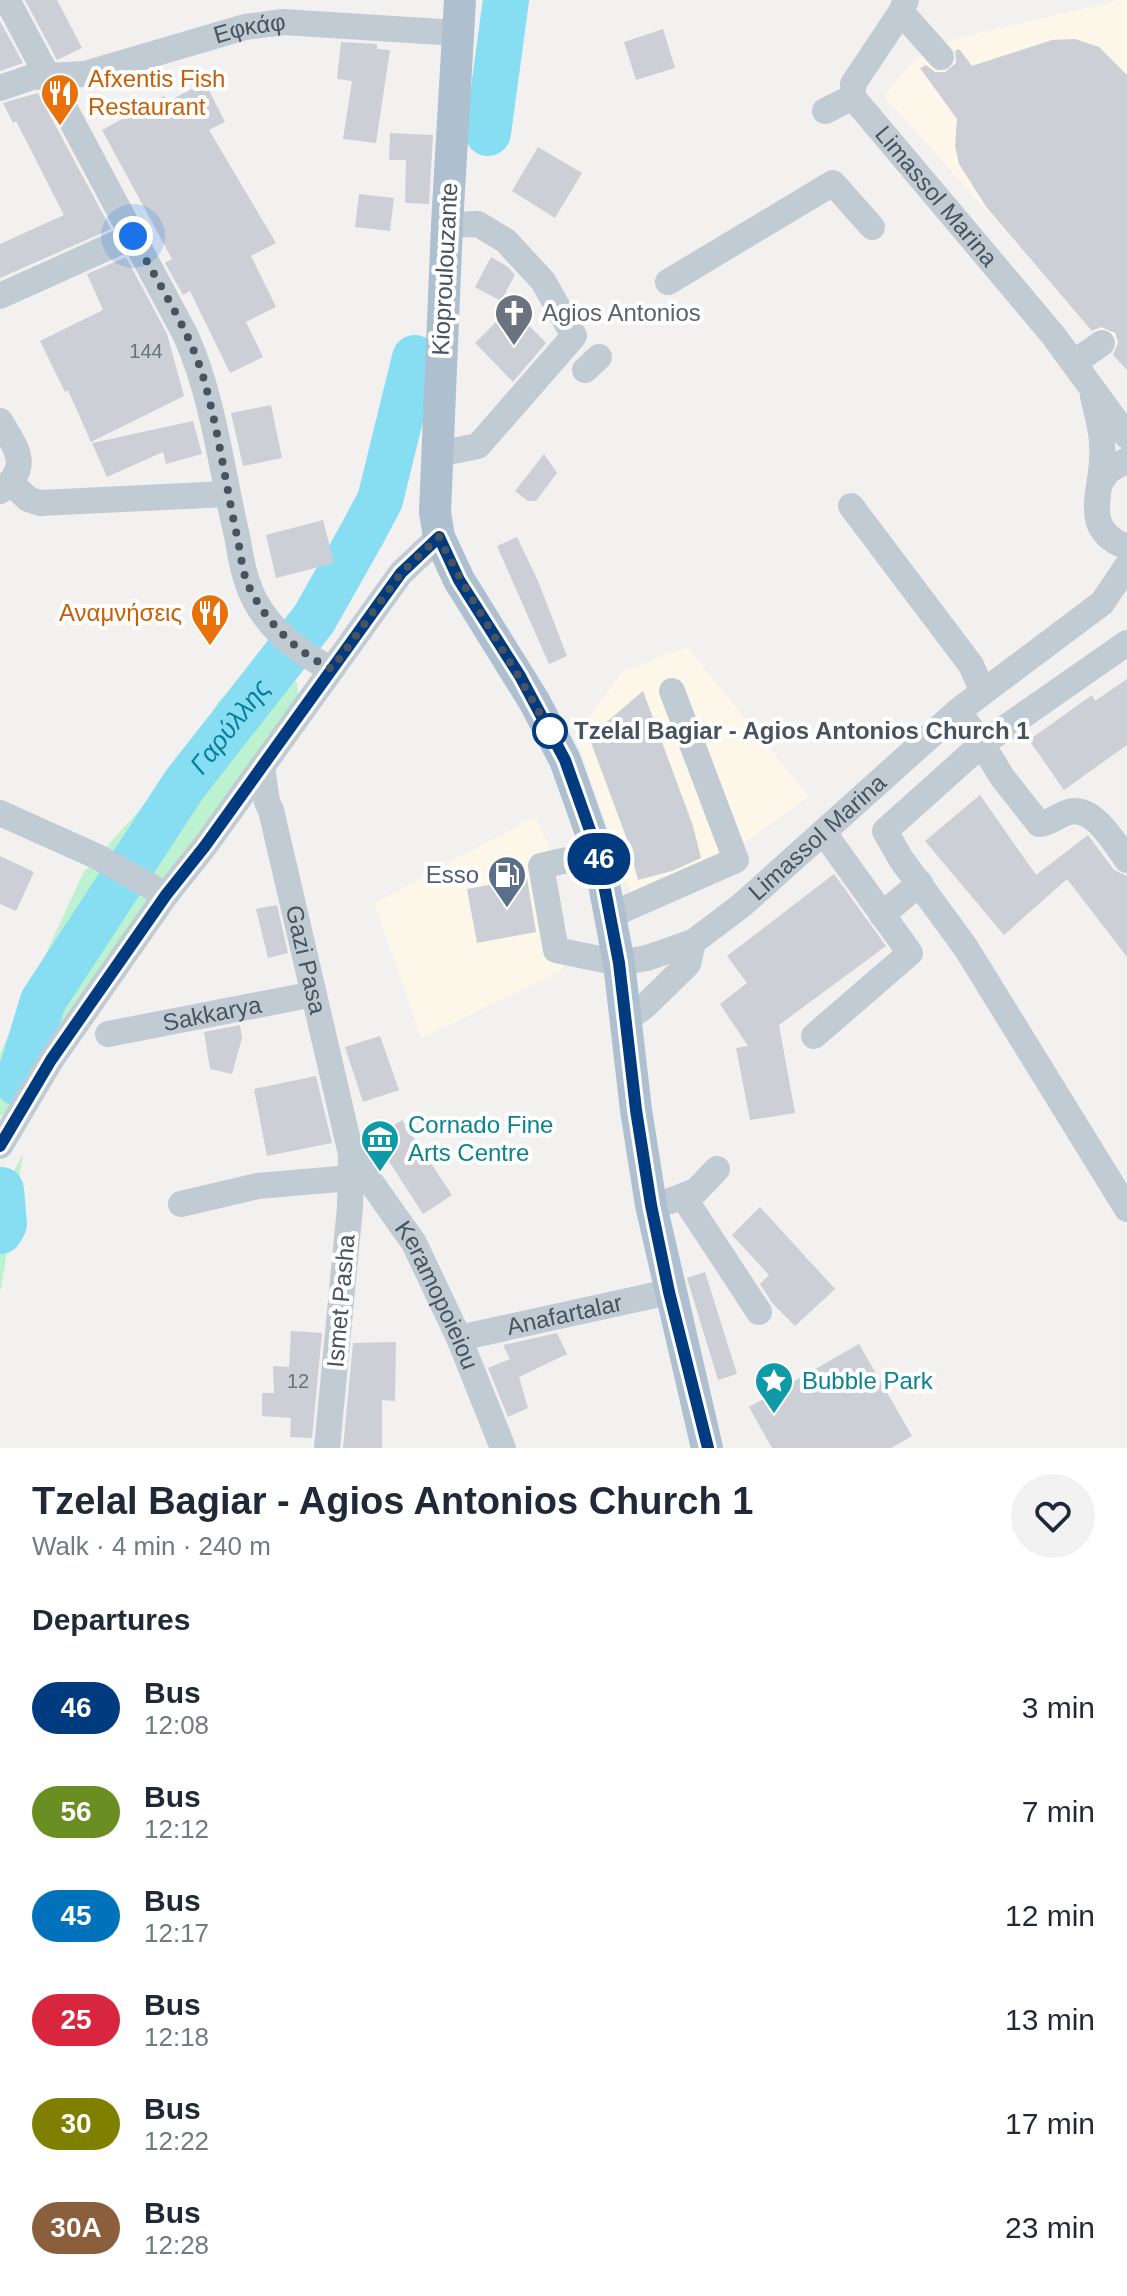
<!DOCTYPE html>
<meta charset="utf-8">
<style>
:root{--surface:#fff;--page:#f2f2f3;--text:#1f2937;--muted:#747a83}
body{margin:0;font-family:Helvetica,sans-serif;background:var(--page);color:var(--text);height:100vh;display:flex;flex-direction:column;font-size:30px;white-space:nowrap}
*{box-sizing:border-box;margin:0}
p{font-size:26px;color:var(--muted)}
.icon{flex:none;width:44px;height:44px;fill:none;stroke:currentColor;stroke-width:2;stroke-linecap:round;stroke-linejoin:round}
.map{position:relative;height:1448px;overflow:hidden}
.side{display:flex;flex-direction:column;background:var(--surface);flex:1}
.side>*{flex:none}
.badge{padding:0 16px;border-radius:26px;font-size:28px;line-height:52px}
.you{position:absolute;width:40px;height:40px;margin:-20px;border:6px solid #fff;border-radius:50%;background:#1a73e8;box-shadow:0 0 0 12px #1a73e833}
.map>.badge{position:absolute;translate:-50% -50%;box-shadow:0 0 0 4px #fff}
h2{padding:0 32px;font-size:30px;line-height:72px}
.round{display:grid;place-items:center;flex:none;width:84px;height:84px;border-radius:42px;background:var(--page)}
.overview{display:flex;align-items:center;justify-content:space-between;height:136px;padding:0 32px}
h1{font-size:38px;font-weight:600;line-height:60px}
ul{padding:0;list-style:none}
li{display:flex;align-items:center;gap:24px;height:104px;padding:0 32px}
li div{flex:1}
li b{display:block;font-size:30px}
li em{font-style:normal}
li .badge{min-width:88px;font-weight:700;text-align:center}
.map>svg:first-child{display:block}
</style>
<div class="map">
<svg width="1127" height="1448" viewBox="0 0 1127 1448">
<rect width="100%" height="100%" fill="#f3f0f0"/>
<g fill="#fdf7e9">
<polygon points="1120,0 1127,0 1127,367 884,96 914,60 954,39"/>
<polygon points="687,647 809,797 639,916 575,736 623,671"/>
<polygon points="535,816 551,850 568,939 562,971 421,1038 375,903"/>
</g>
<g fill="#bdf2d0">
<polygon points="272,650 297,683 299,699 14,1110 0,1116 0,1054 83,873 188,756 218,702"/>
<polygon points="23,1154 1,1289 0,1290 0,1197"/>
</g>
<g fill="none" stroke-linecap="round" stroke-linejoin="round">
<g stroke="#87ddf1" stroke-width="46">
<polyline points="488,133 506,0"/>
<path id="s1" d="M 18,1083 L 43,1001 L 184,785 L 314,619 L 362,534 L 380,500 L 415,358"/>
<polyline points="0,1231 4,1224 1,1190"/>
</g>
</g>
<g fill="#cccfd5">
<polygon points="25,0 57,0 82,48 57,60"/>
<polygon points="0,21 23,63 0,71"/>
<polygon points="663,29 675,68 636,80 624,42"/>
<polygon points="1075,39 1099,47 1127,75 1127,370 1113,355 1118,342 1115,333 1101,327 1092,331 987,208 959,164 955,146 957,119 920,68 926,65 935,72 945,72 956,63 955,51 959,49 972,66 1052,40"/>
<polygon points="341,42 377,44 377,49 390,50 376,143 343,139 352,81 337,79"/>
<polygon points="205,82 225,122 209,130 276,243 251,256 276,307 246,322 263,357 230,373 190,291 183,295 165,263 172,259 102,130 164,96 167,102"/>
<polygon points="38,93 111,229 0,278 0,244 64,215 16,121 13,123 3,103"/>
<polygon points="390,133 433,135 429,204 405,203 406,160 389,160"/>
<polygon points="538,147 582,173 555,218 512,191"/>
<polygon points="359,194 394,198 390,231 355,227"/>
<polygon points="126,257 167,334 184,396 91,442 68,390 65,392 40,341 103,310 87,274"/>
<polygon points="491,257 508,267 515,275 501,301 475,287"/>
<polygon points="511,307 546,343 513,382 475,343"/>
<polygon points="271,405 282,458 243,466 231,413"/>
<polygon points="193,421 202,454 166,464 163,452 107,477 92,443"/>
<polygon points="544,454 557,473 536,501 528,501 515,491"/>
<polygon points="323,520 334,563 276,578 266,535"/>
<polygon points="517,537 538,581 567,656 549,664 497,546"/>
<polygon points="1127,679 1127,745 1064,790 1029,740 1092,695 1095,701"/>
<polygon points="643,691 693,826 701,858 672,871 638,880 628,842 589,737"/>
<polygon points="980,795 1036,875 1088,835 1114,870 1127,876 1127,957 1067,879 1004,935 925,841"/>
<polygon points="0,856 34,872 16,911 0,904"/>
<polygon points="834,874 886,946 779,1025 795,1113 750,1120 736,1048 748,1046 720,1004 747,983 727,956"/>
<polygon points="527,878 536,932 477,943 467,889"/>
<polygon points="277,905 288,953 268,958 256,909"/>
<polygon points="240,1025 242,1038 232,1074 210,1069 204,1032"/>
<polygon points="380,1036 399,1090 363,1102 345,1047"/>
<polygon points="316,1076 332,1143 267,1156 254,1089"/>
<polygon points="402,1120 452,1195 423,1214 374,1138"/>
<polygon points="760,1207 835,1289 795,1326 773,1304 760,1284 769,1275 732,1235"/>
<polygon points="705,1272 737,1374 718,1380 687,1278"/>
<polygon points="291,1331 322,1333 312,1438 290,1437 291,1418 262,1416 262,1393 274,1393 273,1366 289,1367"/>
<polygon points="557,1333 567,1354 519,1377 528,1408 508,1417 488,1368 510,1359 503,1345"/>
<polygon points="396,1342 395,1401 382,1400 382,1448 343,1448 353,1343"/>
<polygon points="859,1344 912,1436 891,1448 772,1448 749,1407"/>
</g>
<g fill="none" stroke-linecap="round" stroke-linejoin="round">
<g stroke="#c0cbd3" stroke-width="26">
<path d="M 7,0 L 186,336 C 214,400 221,468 237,536 C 240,552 242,569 248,584 C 260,622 297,653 332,669"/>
<path id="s2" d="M 906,0 L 901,12 L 853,84 L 853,97 L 856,101 L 1053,335 L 1127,436"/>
<polyline points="901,12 941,57"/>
<path id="s3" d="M 0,88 L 32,77 L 85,74 L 245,27 L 283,22 L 457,33"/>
<polyline points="825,111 853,97"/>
<polyline points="668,282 833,183 872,227"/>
<polyline points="0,296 133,236"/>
<polyline points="1075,362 1102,343"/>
<polyline points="585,370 599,357"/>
<path d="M 1093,396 C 1098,417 1104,438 1102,460 C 1101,495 1081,530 1127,547"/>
<path d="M 0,421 C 17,449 32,467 0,491"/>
<polyline points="438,454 478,446 574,336 543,281 506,241 478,224 447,225"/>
<polyline points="11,483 28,499 40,503 227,494"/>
<polyline points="1100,483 1108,471 1127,460"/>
<polyline points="851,506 971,665 983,692"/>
<polyline points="1127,643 982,744 885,831 901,859 966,948 1127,1209"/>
<path d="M 958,711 L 982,744 L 1002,777 L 1039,824 C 1051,823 1058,815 1069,812 C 1094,805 1115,844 1127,860"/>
<path id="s4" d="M 262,767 L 267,802 L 271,810 L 351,1154 L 350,1207 L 327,1448"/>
<polyline points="0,813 98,857 166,895"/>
<path id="s5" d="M 598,853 L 541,866 L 556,950 L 619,963 L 647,958 L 693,942 L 742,905 L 958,711 L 1102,603 L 1127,566"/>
<polyline points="611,915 736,860 672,691"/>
<polyline points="882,915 920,883"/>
<polyline points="625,1021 646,1005 688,964 693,942"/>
<path id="s6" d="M 108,1034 L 314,994"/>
<polyline points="814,1036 910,953 824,833"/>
<polyline points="0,1146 51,1060 166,895 205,846 401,573 439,537"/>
<path id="s7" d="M 351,1154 L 414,1243 L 459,1338 L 503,1448"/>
<polyline points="684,1198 759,1312"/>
<polyline points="670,1201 696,1191 717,1169"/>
<polyline points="181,1204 258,1186 350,1178"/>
<path id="s8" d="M 459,1338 L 669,1292"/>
</g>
<polyline stroke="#aec0d0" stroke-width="32" points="460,0 447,225 435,512 439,537 459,580 534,701 565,760 598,853 619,963 636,1110 651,1205 707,1448"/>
</g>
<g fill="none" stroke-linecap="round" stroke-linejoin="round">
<defs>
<polyline id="line" points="0,1146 51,1060 166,895 205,846 401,573 439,537 459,580 520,676 565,760 598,853 619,963 636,1110 651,1205 669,1292 708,1448"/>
</defs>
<use href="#line" stroke="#fff" stroke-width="18"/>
<use href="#line" stroke="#003b80" stroke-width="12"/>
<path stroke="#47545f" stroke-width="8" stroke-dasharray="0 14.4" d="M 133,236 C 156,280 187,326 202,373 C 218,426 225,482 237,536 C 241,553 242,574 250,589 C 268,624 296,652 332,669 L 401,573 L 439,537 C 473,608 519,671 554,740 L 550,731"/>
</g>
<defs>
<symbol id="restaurant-pin" viewBox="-11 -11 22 30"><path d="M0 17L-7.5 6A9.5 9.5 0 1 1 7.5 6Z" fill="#e8710a" stroke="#fff"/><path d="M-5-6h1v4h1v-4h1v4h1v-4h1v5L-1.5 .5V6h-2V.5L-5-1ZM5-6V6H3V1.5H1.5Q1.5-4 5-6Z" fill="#fff"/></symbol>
<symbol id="church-pin" viewBox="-11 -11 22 30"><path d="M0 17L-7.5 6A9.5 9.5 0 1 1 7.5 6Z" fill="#6b7280" stroke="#fff"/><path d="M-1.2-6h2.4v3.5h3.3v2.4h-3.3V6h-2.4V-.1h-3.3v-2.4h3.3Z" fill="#fff"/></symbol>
<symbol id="fuel-pin" viewBox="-11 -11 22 30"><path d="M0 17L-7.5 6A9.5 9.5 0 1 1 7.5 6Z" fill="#5c6f8a" stroke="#fff"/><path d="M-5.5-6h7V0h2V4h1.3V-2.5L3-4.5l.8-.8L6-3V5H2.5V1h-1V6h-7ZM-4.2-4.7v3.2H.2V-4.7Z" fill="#fff"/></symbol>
<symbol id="museum-pin" viewBox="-11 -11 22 30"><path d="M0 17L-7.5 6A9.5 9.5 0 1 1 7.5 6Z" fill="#0f9aa8" stroke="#fff"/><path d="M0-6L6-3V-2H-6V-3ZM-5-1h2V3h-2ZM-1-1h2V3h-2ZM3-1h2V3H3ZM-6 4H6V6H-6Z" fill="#fff"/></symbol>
<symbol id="sight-pin" viewBox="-11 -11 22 30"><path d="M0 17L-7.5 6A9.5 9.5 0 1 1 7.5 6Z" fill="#0f9aa8" stroke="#fff"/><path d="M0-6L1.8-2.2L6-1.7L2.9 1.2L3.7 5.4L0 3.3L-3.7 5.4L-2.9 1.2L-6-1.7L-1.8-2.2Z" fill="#fff"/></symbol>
</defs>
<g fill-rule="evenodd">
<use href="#restaurant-pin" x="38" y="71" width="44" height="60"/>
<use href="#church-pin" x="492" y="291" width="44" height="60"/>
<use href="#restaurant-pin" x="188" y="591" width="44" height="60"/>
<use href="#fuel-pin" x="485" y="853" width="44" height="60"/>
<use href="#museum-pin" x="358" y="1117" width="44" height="60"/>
<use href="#sight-pin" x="752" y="1359" width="44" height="60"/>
</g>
<circle fill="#fff" stroke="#003b80" stroke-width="4" cx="550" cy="731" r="16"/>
<g text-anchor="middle" stroke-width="8" stroke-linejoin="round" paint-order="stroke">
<g font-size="20" fill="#68737c">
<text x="146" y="358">144</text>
<text x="298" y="1388">12</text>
</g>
<g font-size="24" fill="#47545f" stroke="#fff">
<text dy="8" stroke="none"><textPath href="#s3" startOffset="258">Εφκάφ</textPath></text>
<text dy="8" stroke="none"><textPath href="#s2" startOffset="242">Limassol Marina</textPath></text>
<text transform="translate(445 269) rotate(-87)" y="8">Kioproulouzante</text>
<text dy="8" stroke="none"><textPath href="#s5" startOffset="448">Limassol Marina</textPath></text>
<text dy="8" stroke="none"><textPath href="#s4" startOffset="198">Gazi Pasa</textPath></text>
<text dy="8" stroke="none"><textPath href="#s6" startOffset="106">Sakkarya</textPath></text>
<text dy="8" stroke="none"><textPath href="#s7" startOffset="166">Keramopoieiou</textPath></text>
<text transform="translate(341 1301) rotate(-85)" y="8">Ismet Pasha</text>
<text dy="8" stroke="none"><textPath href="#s8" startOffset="108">Anafartalar</textPath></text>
</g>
<g font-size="24" fill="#c56008" stroke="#fff" text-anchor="start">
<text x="88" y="87">Afxentis Fish<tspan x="88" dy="28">Restaurant</tspan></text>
<text x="182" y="621" text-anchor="end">Αναμνήσεις</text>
</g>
<g font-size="24" fill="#5b616d" stroke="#fff" text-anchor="start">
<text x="542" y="321">Agios Antonios</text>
</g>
<g font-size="24" font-weight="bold" fill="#47545f" stroke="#fff" text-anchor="start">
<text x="574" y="739">Tzelal Bagiar - Agios Antonios Church 1</text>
</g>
<g font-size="24" fill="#4e5e75" stroke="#fff" text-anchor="end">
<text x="479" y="883">Esso</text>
</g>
<g font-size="24" fill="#0d838f" stroke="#fff" text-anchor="start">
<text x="408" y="1133">Cornado Fine<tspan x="408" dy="28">Arts Centre</tspan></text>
<text x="802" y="1389">Bubble Park</text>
</g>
<g font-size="26" font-style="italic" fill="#067f9c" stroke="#fff">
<text dy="9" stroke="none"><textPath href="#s1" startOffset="418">Γαρύλλης</textPath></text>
</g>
</g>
</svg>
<div class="you" style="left:133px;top:236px"></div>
<b class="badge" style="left:599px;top:859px;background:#003b80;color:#fff">46</b>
</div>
<section class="side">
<div class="overview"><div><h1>Tzelal Bagiar - Agios Antonios Church 1</h1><p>Walk · 4 min · 240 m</p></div><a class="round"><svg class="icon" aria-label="heart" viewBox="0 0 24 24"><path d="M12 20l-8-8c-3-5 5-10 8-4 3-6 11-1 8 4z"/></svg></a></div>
<h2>Departures</h2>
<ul>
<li><span class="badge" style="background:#003b80;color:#fff">46</span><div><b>Bus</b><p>12:08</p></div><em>3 min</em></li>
<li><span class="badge" style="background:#6b8e23;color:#fff">56</span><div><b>Bus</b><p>12:12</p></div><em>7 min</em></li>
<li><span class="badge" style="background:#0072bc;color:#fff">45</span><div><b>Bus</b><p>12:17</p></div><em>12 min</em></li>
<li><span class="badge" style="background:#d7263d;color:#fff">25</span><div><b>Bus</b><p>12:18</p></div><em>13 min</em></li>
<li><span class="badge" style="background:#808000;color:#fff">30</span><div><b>Bus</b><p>12:22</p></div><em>17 min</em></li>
<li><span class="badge" style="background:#8b5e3c;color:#fff">30A</span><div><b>Bus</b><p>12:28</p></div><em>23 min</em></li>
</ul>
</section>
